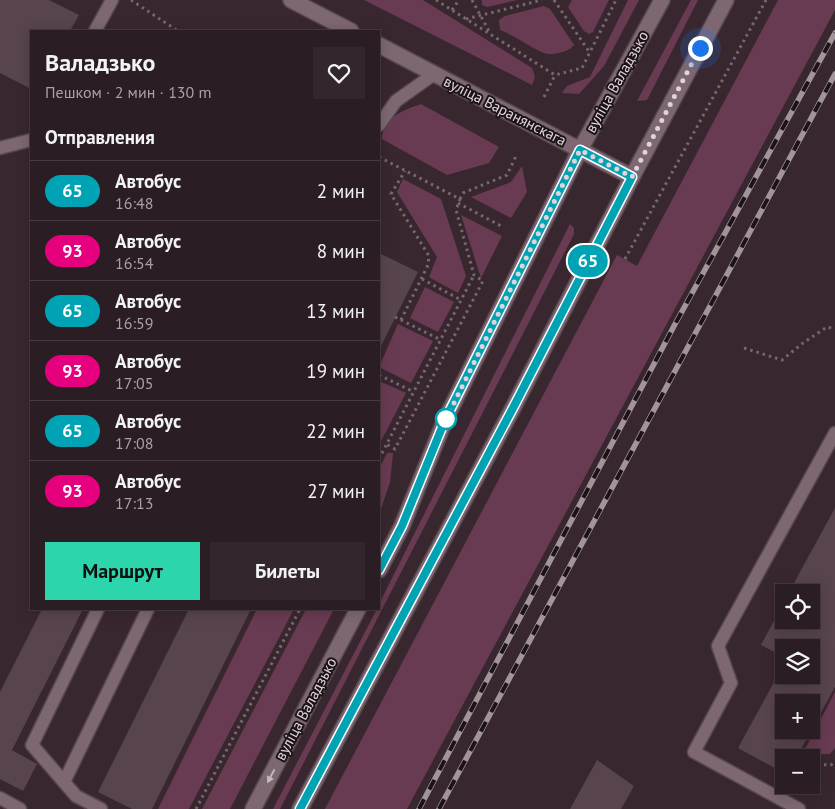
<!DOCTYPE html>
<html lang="ru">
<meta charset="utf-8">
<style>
:root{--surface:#2b1d24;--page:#33262c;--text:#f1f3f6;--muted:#a6a2a6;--line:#473b41;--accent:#2cd5ab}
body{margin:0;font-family:"PT Sans",sans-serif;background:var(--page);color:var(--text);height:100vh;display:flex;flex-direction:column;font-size:19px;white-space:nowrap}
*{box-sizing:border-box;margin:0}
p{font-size:16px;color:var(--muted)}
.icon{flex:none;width:28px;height:28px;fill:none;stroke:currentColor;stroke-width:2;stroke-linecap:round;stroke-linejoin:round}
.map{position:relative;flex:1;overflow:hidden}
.side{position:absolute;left:30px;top:30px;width:350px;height:580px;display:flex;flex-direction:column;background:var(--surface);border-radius:0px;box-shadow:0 2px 12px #0003,0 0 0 1px var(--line)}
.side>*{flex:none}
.badge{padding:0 10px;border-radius:16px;font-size:18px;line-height:32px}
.fabs{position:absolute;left:775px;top:584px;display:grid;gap:10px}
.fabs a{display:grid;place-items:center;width:45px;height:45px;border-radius:0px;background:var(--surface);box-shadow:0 2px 12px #0003,0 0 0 1px var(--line);font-size:25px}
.you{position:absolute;width:25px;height:25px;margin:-12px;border:4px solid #fff;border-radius:50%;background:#1a73e8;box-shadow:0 0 0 8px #1a73e833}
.map>.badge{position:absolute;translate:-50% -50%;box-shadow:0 0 0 2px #fff}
h2{padding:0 15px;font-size:19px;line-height:45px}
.round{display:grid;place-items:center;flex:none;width:52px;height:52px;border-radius:0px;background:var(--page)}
.head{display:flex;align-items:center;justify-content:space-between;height:85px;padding:0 15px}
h1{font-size:24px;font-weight:700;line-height:38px}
.button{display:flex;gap:10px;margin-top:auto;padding:10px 15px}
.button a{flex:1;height:58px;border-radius:0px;background:var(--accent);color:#111;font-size:20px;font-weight:700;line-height:58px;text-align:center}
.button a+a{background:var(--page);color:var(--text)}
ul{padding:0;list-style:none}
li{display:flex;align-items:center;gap:15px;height:60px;padding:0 15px;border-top:1px solid var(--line)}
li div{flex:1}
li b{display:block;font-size:19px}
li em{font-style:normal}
li .badge{min-width:55px;font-weight:700;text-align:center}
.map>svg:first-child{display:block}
</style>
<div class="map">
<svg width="835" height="809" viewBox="0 0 835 809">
<rect width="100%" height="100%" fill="#392730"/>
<g fill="#693b53">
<polygon points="364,0 423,0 532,68 535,77 532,85"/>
<polygon points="482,0 517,0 487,7 482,5"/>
<polygon points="572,0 609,0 593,32 589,34 584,31 568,7"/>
<polygon points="628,0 639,0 604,66 579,94 562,93 567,86 590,77"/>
<polygon points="691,0 698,0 647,100 637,101"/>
<polygon points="778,0 835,0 835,10 407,809 325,809 617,255 637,266"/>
<path d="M 544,6 L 550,9 L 574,45 C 569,52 552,56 544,53 C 529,47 516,36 500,30 L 499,20 L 505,16 Z"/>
<path d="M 421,104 L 499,147 L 489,163 L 447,175 L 382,139 C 383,117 404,110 421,104 Z"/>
<polygon points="522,166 527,192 511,218 471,197 511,182"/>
<polygon points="403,179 441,199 466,276 458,293 429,277 437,257 397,192"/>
<polygon points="461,215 502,236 481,278"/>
<polygon points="570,224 574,228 574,234 280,809 273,809 377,609 379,609 379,604"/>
<polygon points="425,287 454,302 438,332 410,318"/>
<polygon points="398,324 433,341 411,383 379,367"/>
<polygon points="379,381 406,393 379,445"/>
<polygon points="387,453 393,453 390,482 379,515 379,469"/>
<polygon points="257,609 294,609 189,809 158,809"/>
<polygon points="306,609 334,609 230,809 202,809"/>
<polygon points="835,692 835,748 830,754 802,755"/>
</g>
<g fill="#58444e" fill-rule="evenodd">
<polygon points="0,0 49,0 79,15 70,31 31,31 31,89 0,73"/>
<polygon points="379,253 418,272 379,350"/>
<path d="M 835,508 L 835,687 L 796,758 L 784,758 L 784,773 L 738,748 L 784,664 L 784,675 L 811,675 L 811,648 L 784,648 L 784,657 L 761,645 L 784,602 L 784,620 L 811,620 L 811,592 L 789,592 ZM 784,702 L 811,702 L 811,730 L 784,730 Z"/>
<polygon points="42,609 83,609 12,750 37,764 23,791 0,779 0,692"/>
<polygon points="189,609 251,609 152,809 132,809 98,792"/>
<polygon points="597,760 634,786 621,809 570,809"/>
</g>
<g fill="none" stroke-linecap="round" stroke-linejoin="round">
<defs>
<g id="lane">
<polyline points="95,31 112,0"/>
<polyline points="379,125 396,101 434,74"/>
<polyline points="0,148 31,140"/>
<polyline points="98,609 32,745 76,796 101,809"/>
<polyline points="64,782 148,609"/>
<polyline points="0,798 20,809"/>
<polyline points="799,809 694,752 731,683 718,646 835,433"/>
</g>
<g id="secondary">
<polyline points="291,0 351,31"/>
<polyline points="379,45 632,177"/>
<polyline points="379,570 402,526 445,420 580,150 662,0"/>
<polyline points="253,809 358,609"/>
<polyline points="300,809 513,408 632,177 726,0"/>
</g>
</defs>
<use href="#lane" stroke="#56464e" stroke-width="15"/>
<use href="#secondary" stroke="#56464e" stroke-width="18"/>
<g stroke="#77676e" stroke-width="3" stroke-dasharray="2.5 4" stroke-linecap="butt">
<polyline points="131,0 178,31"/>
<polyline points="436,0 555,75 582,68 616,0"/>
<polyline points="472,0 490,33"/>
<polyline points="554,0 590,53"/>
<polyline points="452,10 459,0"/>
<polyline points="466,19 542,0"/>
<polyline points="544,97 555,75"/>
<polyline points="379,157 460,199 456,210 474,275 483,281 395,449 386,444"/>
<polyline points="460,199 463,193 507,175 516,156"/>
<polyline points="458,203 503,227"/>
<polyline points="625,259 766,0"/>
<polyline points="422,279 461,300"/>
<polyline points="395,317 441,340"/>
<polyline points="401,320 428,265 429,256 391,194 405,171"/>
<polyline points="744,348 782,360 803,343 827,327 835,329"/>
<polyline points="379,375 414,392"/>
<polyline points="379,459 474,275"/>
<polyline points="811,764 831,765 835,761"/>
<polyline points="196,809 300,609"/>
</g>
<use href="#lane" stroke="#7d6772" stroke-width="12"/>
<use href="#secondary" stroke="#7d6772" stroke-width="15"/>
<defs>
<g id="rail">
<polyline points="419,809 674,326 835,33"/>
<polyline points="439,809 835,74"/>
</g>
</defs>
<use href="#rail" stroke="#a3949b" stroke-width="5.5"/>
<use href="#rail" stroke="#1b1317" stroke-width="4" stroke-dasharray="11" stroke-linecap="butt"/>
</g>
<defs><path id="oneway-solid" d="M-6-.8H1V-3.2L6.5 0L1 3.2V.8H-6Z" transform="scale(1.25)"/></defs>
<use fill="#c7b8bf" href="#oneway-solid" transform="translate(271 776) rotate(118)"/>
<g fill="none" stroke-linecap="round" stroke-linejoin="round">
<defs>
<polyline id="line" points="300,809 513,408 632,177 580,150 445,420 402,526 379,570"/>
</defs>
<use href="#line" stroke="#fff" stroke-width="11"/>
<use href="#line" stroke="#00a3b4" stroke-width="8"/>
<polyline stroke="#e0d3d9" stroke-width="5" stroke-dasharray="0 9" points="446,419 580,150 632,177 700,48"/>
</g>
<circle fill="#fff" stroke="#00a3b4" stroke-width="2.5" cx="446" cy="419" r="10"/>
<g text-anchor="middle" stroke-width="4" stroke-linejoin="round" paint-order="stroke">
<g font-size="15" fill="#e0d3d9" stroke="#1b1317">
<text transform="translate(617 82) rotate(-61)" y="5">вуліца Валадзько</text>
<text transform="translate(505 111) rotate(27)" y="5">вуліца Варанянскага</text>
<text transform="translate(306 709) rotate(-62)" y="5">вуліца Валадзько</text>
</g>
</g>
</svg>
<div class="fabs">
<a><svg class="icon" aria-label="locate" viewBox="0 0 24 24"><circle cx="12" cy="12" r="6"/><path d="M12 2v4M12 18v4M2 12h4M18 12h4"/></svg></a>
<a><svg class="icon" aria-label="layers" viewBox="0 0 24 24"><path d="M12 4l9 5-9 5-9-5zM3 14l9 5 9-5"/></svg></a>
<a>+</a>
<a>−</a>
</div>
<div class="you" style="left:700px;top:48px"></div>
<b class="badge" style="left:588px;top:261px;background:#00a3b4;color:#fff">65</b>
<section class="side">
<div class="head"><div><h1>Валадзько</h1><p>Пешком · 2 мин · 130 m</p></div><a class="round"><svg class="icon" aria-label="heart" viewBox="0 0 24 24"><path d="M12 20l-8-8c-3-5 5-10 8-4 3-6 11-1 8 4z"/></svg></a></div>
<h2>Отправления</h2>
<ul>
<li><span class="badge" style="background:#00a3b4;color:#fff">65</span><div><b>Автобус</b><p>16:48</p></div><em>2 мин</em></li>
<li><span class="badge" style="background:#e6007e;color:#fff">93</span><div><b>Автобус</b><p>16:54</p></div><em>8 мин</em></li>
<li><span class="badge" style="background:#00a3b4;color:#fff">65</span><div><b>Автобус</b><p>16:59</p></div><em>13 мин</em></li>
<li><span class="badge" style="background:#e6007e;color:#fff">93</span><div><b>Автобус</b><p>17:05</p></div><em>19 мин</em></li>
<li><span class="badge" style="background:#00a3b4;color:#fff">65</span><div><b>Автобус</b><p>17:08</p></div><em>22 мин</em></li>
<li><span class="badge" style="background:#e6007e;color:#fff">93</span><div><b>Автобус</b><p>17:13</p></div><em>27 мин</em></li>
</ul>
<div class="button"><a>Маршрут</a><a>Билеты</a></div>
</section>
</div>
